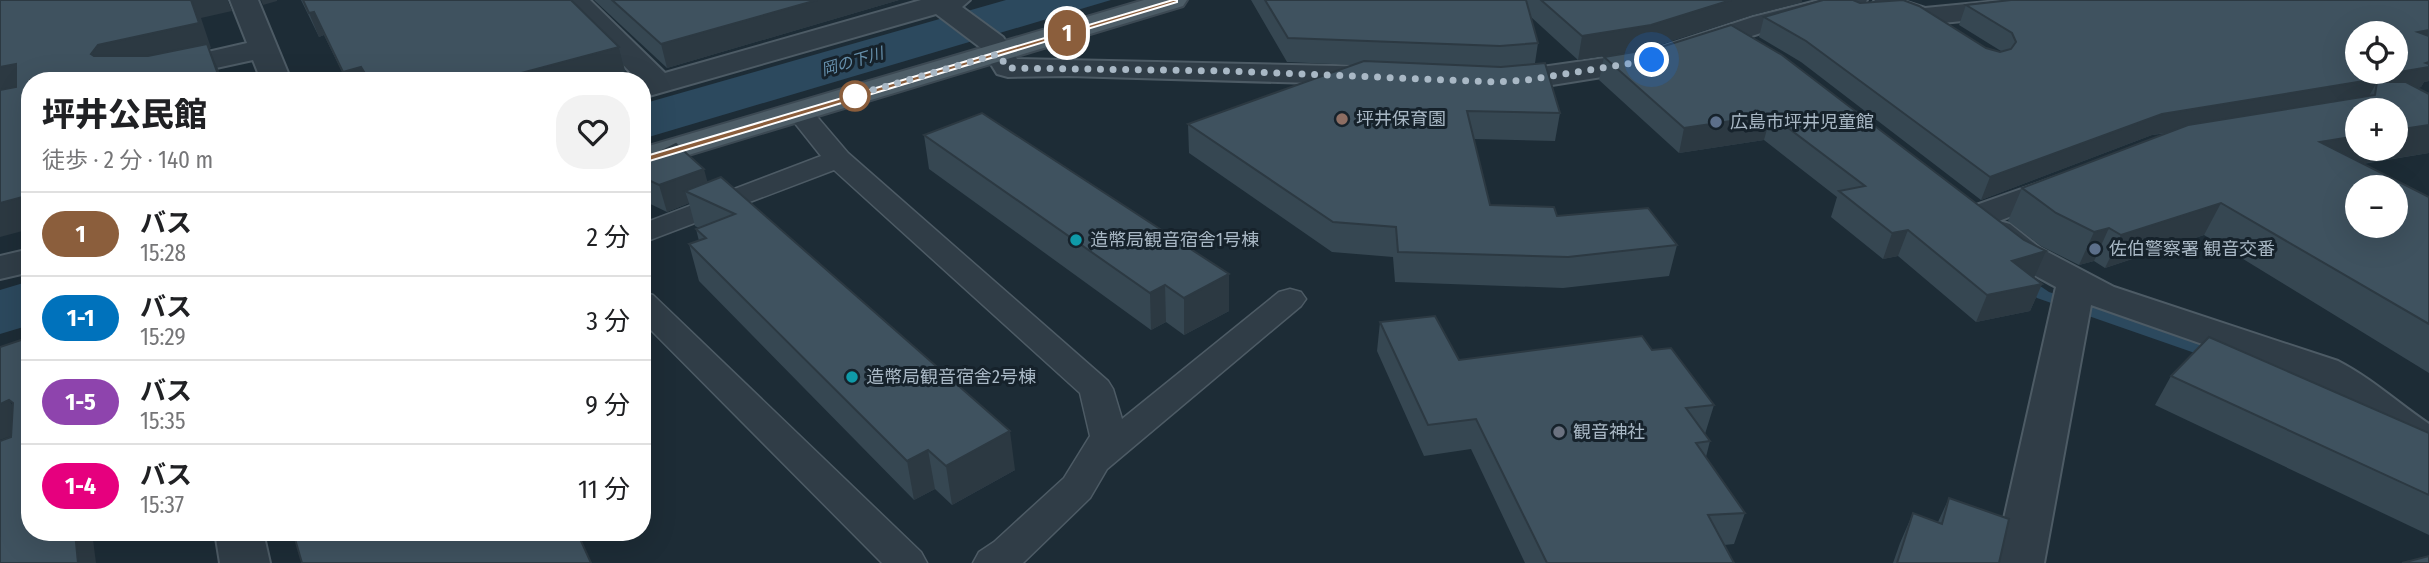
<!DOCTYPE html>
<html lang="ja">
<meta charset="utf-8">
<style>
:root{--surface:#fff;--page:#f2f2f2;--text:#202124;--muted:#757577;--line:#e0e0e0}
body{margin:0;font-family:"Fira Sans Condensed","Noto Sans JP",sans-serif;background:var(--page);color:var(--text);height:100vh;display:flex;flex-direction:column;font-size:26px;white-space:nowrap}
*{box-sizing:border-box;margin:0}
p{font-size:23px;color:var(--muted)}
.icon{flex:none;width:38px;height:38px;fill:none;stroke:currentColor;stroke-width:2;stroke-linecap:round;stroke-linejoin:round}
.map{position:relative;flex:1;overflow:hidden}
.drawer{position:absolute;left:21px;top:72px;width:630px;height:469px;display:flex;flex-direction:column;background:var(--surface);border-radius:28px;box-shadow:0 7px 28px #0002}
.drawer>*{flex:none}
.badge{padding:0 14px;border-radius:23px;font-size:24px;line-height:46px}
.fabs{position:absolute;left:2345px;top:21px;display:grid;gap:14px}
.fabs a{display:grid;place-items:center;width:63px;height:63px;border-radius:50%;background:var(--surface);box-shadow:0 7px 28px #0002;font-size:35px}
.you{position:absolute;width:35px;height:35px;margin:-18px;border:5px solid #fff;border-radius:50%;background:#1a73e8;box-shadow:0 0 0 10px #1a73e833}
.map>.badge{position:absolute;translate:-50% -50%;box-shadow:0 0 0 4px #fff}
.round{display:grid;place-items:center;flex:none;width:74px;height:74px;border-radius:28px;background:var(--page)}
.headline{display:flex;align-items:center;justify-content:space-between;height:119px;padding:0 21px}
h1{font-size:33px;font-weight:800;line-height:52px}
ul{padding:0;list-style:none}
li{display:flex;align-items:center;gap:21px;height:84px;padding:0 21px;border-top:2px solid var(--line)}
li div{flex:1}
li b{display:block;font-size:26px}
li em{font-style:normal}
li .badge{min-width:77px;font-weight:700;text-align:center}
.map>svg:first-child{display:block}
</style>
<div class="map">
<svg width="2429" height="563" viewBox="0 0 2429 563">
<rect width="100%" height="100%" fill="#1d2c36"/>
<g fill="#2c495e">
<polygon points="1006,0 1111,0 642,139 642,104"/>
<polygon points="30,281 30,325 0,334 0,290"/>
</g>
<g fill="none" stroke-linecap="round" stroke-linejoin="round">
<polygon fill="#2c495e" fill-rule="evenodd" points="2024,275 2049,292 2224,351 2226,355 2218,360 2212,359 2037,298 2016,280"/>
<defs>
<g id="service">
<polygon points="799,104 808,106 848,153 1108,381 1113,389 1122,419 1279,292 1290,289 1301,292 1306,299 1301,306 1107,469 1090,498 1023,563 973,563 979,552 994,542 1064,478 1090,436 1080,393 834,170 642,243 642,224 821,156 786,112 790,106"/>
<polygon points="642,292 653,295 921,552 927,563 882,563 642,321"/>
</g>
<g id="minor">
<polygon points="230,0 258,0 291,80 261,80 253,60 161,80 108,80 112,74 247,43"/>
<polygon points="559,0 590,0 665,73 921,0 970,0 962,7 1003,37 1017,59 1380,67 1391,70 1395,76 1391,82 1380,85 1069,76 1008,77 997,74 981,48 936,14 642,98 642,80 638,80"/>
<polygon points="1820,0 1867,0 1863,6 1773,29 1652,69 1527,89 1496,91 1485,89 1481,82 1485,75 1647,52 1753,17"/>
<polygon points="1875,0 1901,0 1925,8 2008,0 2104,0 2100,6 2090,8 1923,25 1876,10 1872,4"/>
<path d="M 2064,174 L 2076,177 L 2081,184 L 2076,191 L 1999,221 L 2010,224 L 2040,248 L 2114,287 L 2338,361 C 2371,378 2398,403 2429,424 L 2429,461 C 2392,451 2367,419 2338,397 C 2329,390 2318,386 2308,381 L 2091,305 L 2044,563 L 1994,563 L 2056,287 C 2029,272 1997,258 1979,232 L 1982,227 L 1965,225 L 1960,217 L 1965,209 Z"/>
<polygon points="30,249 30,272 0,279 0,256"/>
</g>
<polygon id="tertiary" points="215,532 263,532 270,563 220,563"/>
<polygon id="primary" points="1144,0 1187,0 1183,6 642,169 642,148"/>
</defs>
<use href="#service" stroke="#4d5b65" stroke-width="3"/>
<use href="#minor" stroke="#4d5b65" stroke-width="4"/>
<use href="#tertiary" stroke="#4d5b65" stroke-width="4"/>
<use href="#primary" stroke="#3c4953" stroke-width="4"/>
<use href="#service" fill="#303d47" fill-rule="evenodd"/>
<use href="#minor" fill="#303d47" fill-rule="evenodd"/>
<use href="#tertiary" fill="#303d47" fill-rule="evenodd"/>
<use href="#primary" fill="#4d5d67" fill-rule="evenodd"/>
</g>
<g fill="#364752">
<polygon points="301,0 571,0 619,47 625,71 592,80 346,80 324,35 319,37"/>
<polygon points="594,0 899,0 667,68"/>
<polygon points="1251,0 1802,0 1802,2 1752,15 1646,49 1578,60 1531,17 1538,43 1535,63 1560,113 1555,141 1474,139 1490,205 1557,216 1677,245 1669,276 1563,288 1395,282 1393,257 1332,252 1189,153 1188,124 1355,65 1287,62"/>
<polygon points="2429,0 2429,81 2424,82 2421,87 2418,88 2429,94 2429,153 2363,164 2429,197 2429,373 2204,235 2105,268 2094,261 2079,265 2041,246 2008,221 2022,188 2169,133 2152,135 1981,200 1801,62 1759,37 1764,17 1986,48 2000,52 2001,51 1959,25 1966,5"/>
<polygon points="1731,25 2042,284 2030,311 1976,322 1898,256 1883,259 1831,217 1837,197 1764,140 1679,153 1599,80 1604,57 1658,48"/>
<polygon points="924,135 1229,311 1184,335 1166,322 1151,330 929,169"/>
<polygon points="642,161 708,182 1015,470 952,505 935,489 914,500 699,281 689,244 699,241 696,229 699,228 695,226 689,203 667,212 642,200"/>
<polygon points="1380,322 1459,360 1652,350 1714,405 1705,434 1710,441 1706,457 1745,513 1734,544 1724,545 1734,563 1525,563 1471,449 1424,456 1377,351"/>
<polygon points="2171,376 2429,433 2429,535 2155,405"/>
<polygon points="1949,498 1999,563 1893,563 1900,543 1913,513 1938,522"/>
</g>
<g fill="#2c3942">
<polygon points="191,0 228,0 228,1 232,11 201,18 211,48 209,49 223,80 111,71 91,54 98,45"/>
<polygon points="261,0 277,0 277,1 263,5"/>
<polygon points="817,0 899,0 667,68 661,44"/>
<polygon points="1731,0 1802,0 1802,2 1752,15 1646,49 1578,60 1582,36"/>
<polygon points="314,12 324,35 319,37 309,13"/>
<polygon points="2429,30 2429,49 2418,32"/>
<polygon points="619,47 625,71 592,80 495,80"/>
<polygon points="2429,62 2429,81 2424,82 2421,87 2375,95 2377,82 2369,96 2364,100 2152,135 1981,200 1990,177 2162,114 2371,77"/>
<polygon points="16,64 30,88 0,97 0,67"/>
<polygon points="361,67 366,80 347,80 343,72"/>
<polygon points="1771,115 1764,140 1679,153 1684,128"/>
<polygon points="2429,125 2429,153 2303,173 2320,142 2357,136 2357,149 2396,149 2396,130"/>
<polygon points="704,169 711,195 685,191 689,203 667,212 659,185"/>
<polygon points="30,195 30,229 0,237 0,203"/>
<polygon points="2221,203 2204,235 2105,268 2121,235"/>
<polygon points="2109,228 2094,261 2079,265 2094,232"/>
<polygon points="1908,230 1898,256 1883,259 1892,233"/>
<polygon points="2046,251 2034,278 2012,261"/>
<polygon points="1229,274 1229,311 1184,335 1184,298"/>
<polygon points="2042,284 2030,311 1976,322 1987,295"/>
<polygon points="1165,285 1166,322 1151,330 1150,293"/>
<polygon points="9,400 29,430 0,440 0,404"/>
<polygon points="1010,431 1015,470 952,505 946,466"/>
<polygon points="928,450 935,489 914,500 907,461"/>
<polygon points="75,532 92,532 96,563 78,563"/>
</g>
<g fill="#3f525f" stroke="#2c3942" stroke-width="2" fill-rule="evenodd">
<polygon points="0,0 191,0 199,23 98,45 91,54 94,56 148,56 207,44 220,80 30,80 30,195 0,203 0,90 16,87 16,64 0,67"/>
<polygon points="303,0 571,0 619,47 495,80 369,80 361,67 343,72 314,12 309,13"/>
<polygon points="612,0 817,0 661,44"/>
<polygon points="1265,0 1526,0 1538,43 1500,46 1288,38"/>
<polygon points="1541,0 1731,0 1651,25 1582,36"/>
<path d="M 1823,0 L 1853,0 L 1860,3 L 1903,0 L 1919,6 L 1986,48 L 2000,52 L 2011,49 L 2016,42 L 2012,33 L 1966,5 L 2011,0 L 2429,0 L 2429,30 L 2418,32 L 2429,36 L 2429,62 L 2426,63 L 2429,64 L 2429,67 L 2371,77 L 2376,79 L 2162,114 L 1990,177 L 1806,41 L 1764,17 ZM 2357,33 L 2396,33 L 2396,72 L 2357,72 Z"/>
<polygon points="1731,25 1782,55 2024,240 2046,251 2012,261 2042,284 1987,295 1908,230 1892,233 1839,191 1865,186 1771,115 1684,128 1604,57 1658,48"/>
<polygon points="1364,61 1501,67 1545,63 1560,113 1467,111 1490,205 1554,207 1557,216 1648,208 1677,245 1568,257 1398,252 1396,227 1333,222 1188,124"/>
<path d="M 2377,82 L 2406,82 L 2429,94 L 2429,125 L 2396,130 L 2396,110 L 2357,110 L 2357,136 L 2320,142 L 2429,197 L 2429,324 L 2221,203 L 2121,235 L 2109,228 L 2094,232 L 2056,213 L 2022,188 L 2188,125 L 2375,95 ZM 2357,187 L 2396,187 L 2396,226 L 2357,226 Z"/>
<polygon points="982,113 1229,274 1184,298 1165,285 1150,293 924,135"/>
<polygon points="676,144 704,169 659,185 642,177 642,161"/>
<polygon points="721,177 1010,431 946,466 928,450 907,461 689,244 706,238 696,229 735,214 685,191"/>
<polygon points="1435,316 1459,360 1642,336 1652,350 1671,348 1714,405 1686,408 1710,441 1696,443 1745,513 1708,515 1734,563 1547,563 1476,419 1428,425 1380,322"/>
<polygon points="30,337 30,532 75,532 78,563 0,563 0,441 11,437 13,403 9,400 0,404 0,347"/>
<polygon points="2209,337 2429,433 2429,495 2171,376"/>
<polygon points="1949,498 2009,519 1999,563 1897,563 1913,513 1942,524"/>
<polygon points="293,532 577,532 591,563 302,563"/>
<polygon points="2429,556 2429,563 2402,563"/>
</g>
<polygon fill="#8b5e3c" stroke="#fff" stroke-width="2" points="1173,0 1177,0 1177,2 646,162 636,159"/>
<g fill="none" stroke-linecap="round" stroke-linejoin="round">
<polyline stroke="#a9b8c5" stroke-width="7" stroke-dasharray="0 12.6" points="855,96 852,96 998,54 1008,68 1228,71 1497,82 1527,80 1652,60"/>
</g>
<circle fill="#fff" stroke="#8b5e3c" stroke-width="3.5" cx="855" cy="96" r="14"/>
<circle fill="#8d6e63" stroke="#16222b" stroke-width="2.5" cx="1342" cy="119" r="7"/>
<g fill="#5c6f8a" stroke="#16222b" stroke-width="2.5">
<circle cx="1716" cy="122" r="7"/>
<circle cx="2095" cy="249" r="7"/>
</g>
<g fill="#0f9aa8" stroke="#16222b" stroke-width="2.5">
<circle cx="1076" cy="240" r="7"/>
<circle cx="852" cy="377" r="7"/>
</g>
<circle fill="#6b7280" stroke="#16222b" stroke-width="2.5" cx="1559" cy="432" r="7"/>
<g text-anchor="middle" stroke-width="6" stroke-linejoin="round" paint-order="stroke">
<g font-size="16" font-style="italic" fill="#6690ac" stroke="#16222b">
<text transform="translate(852 61) rotate(-16)" y="6">岡の下川</text>
</g>
<g font-size="18" fill="#a9b8c5" stroke="#16222b" text-anchor="start">
<text x="1356" y="125">坪井保育園</text>
<text x="1730" y="128">広島市坪井児童館</text>
<text x="1090" y="246">造幣局観音宿舎1号棟</text>
<text x="2109" y="255">佐伯警察署 観音交番</text>
<text x="866" y="383">造幣局観音宿舎2号棟</text>
<text x="1573" y="438">観音神社</text>
</g>
</g>
</svg>
<div class="fabs">
<a><svg class="icon" aria-label="locate" viewBox="0 0 24 24"><circle cx="12" cy="12" r="6"/><path d="M12 2v4M12 18v4M2 12h4M18 12h4"/></svg></a>
<a>+</a>
<a>−</a>
</div>
<div class="you" style="left:1652px;top:60px"></div>
<b class="badge" style="left:1067px;top:33px;background:#8b5e3c;color:#fff">1</b>
<section class="drawer">
<div class="headline"><div><h1>坪井公民館</h1><p>徒歩 · 2 分 · 140 m</p></div><a class="round"><svg class="icon" aria-label="heart" viewBox="0 0 24 24"><path d="M12 20l-8-8c-3-5 5-10 8-4 3-6 11-1 8 4z"/></svg></a></div>
<ul>
<li><span class="badge" style="background:#8b5e3c;color:#fff">1</span><div><b>バス</b><p>15:28</p></div><em>2 分</em></li>
<li><span class="badge" style="background:#0072bc;color:#fff">1-1</span><div><b>バス</b><p>15:29</p></div><em>3 分</em></li>
<li><span class="badge" style="background:#8e44ad;color:#fff">1-5</span><div><b>バス</b><p>15:35</p></div><em>9 分</em></li>
<li><span class="badge" style="background:#e6007e;color:#fff">1-4</span><div><b>バス</b><p>15:37</p></div><em>11 分</em></li>
</ul>
</section>
</div>
